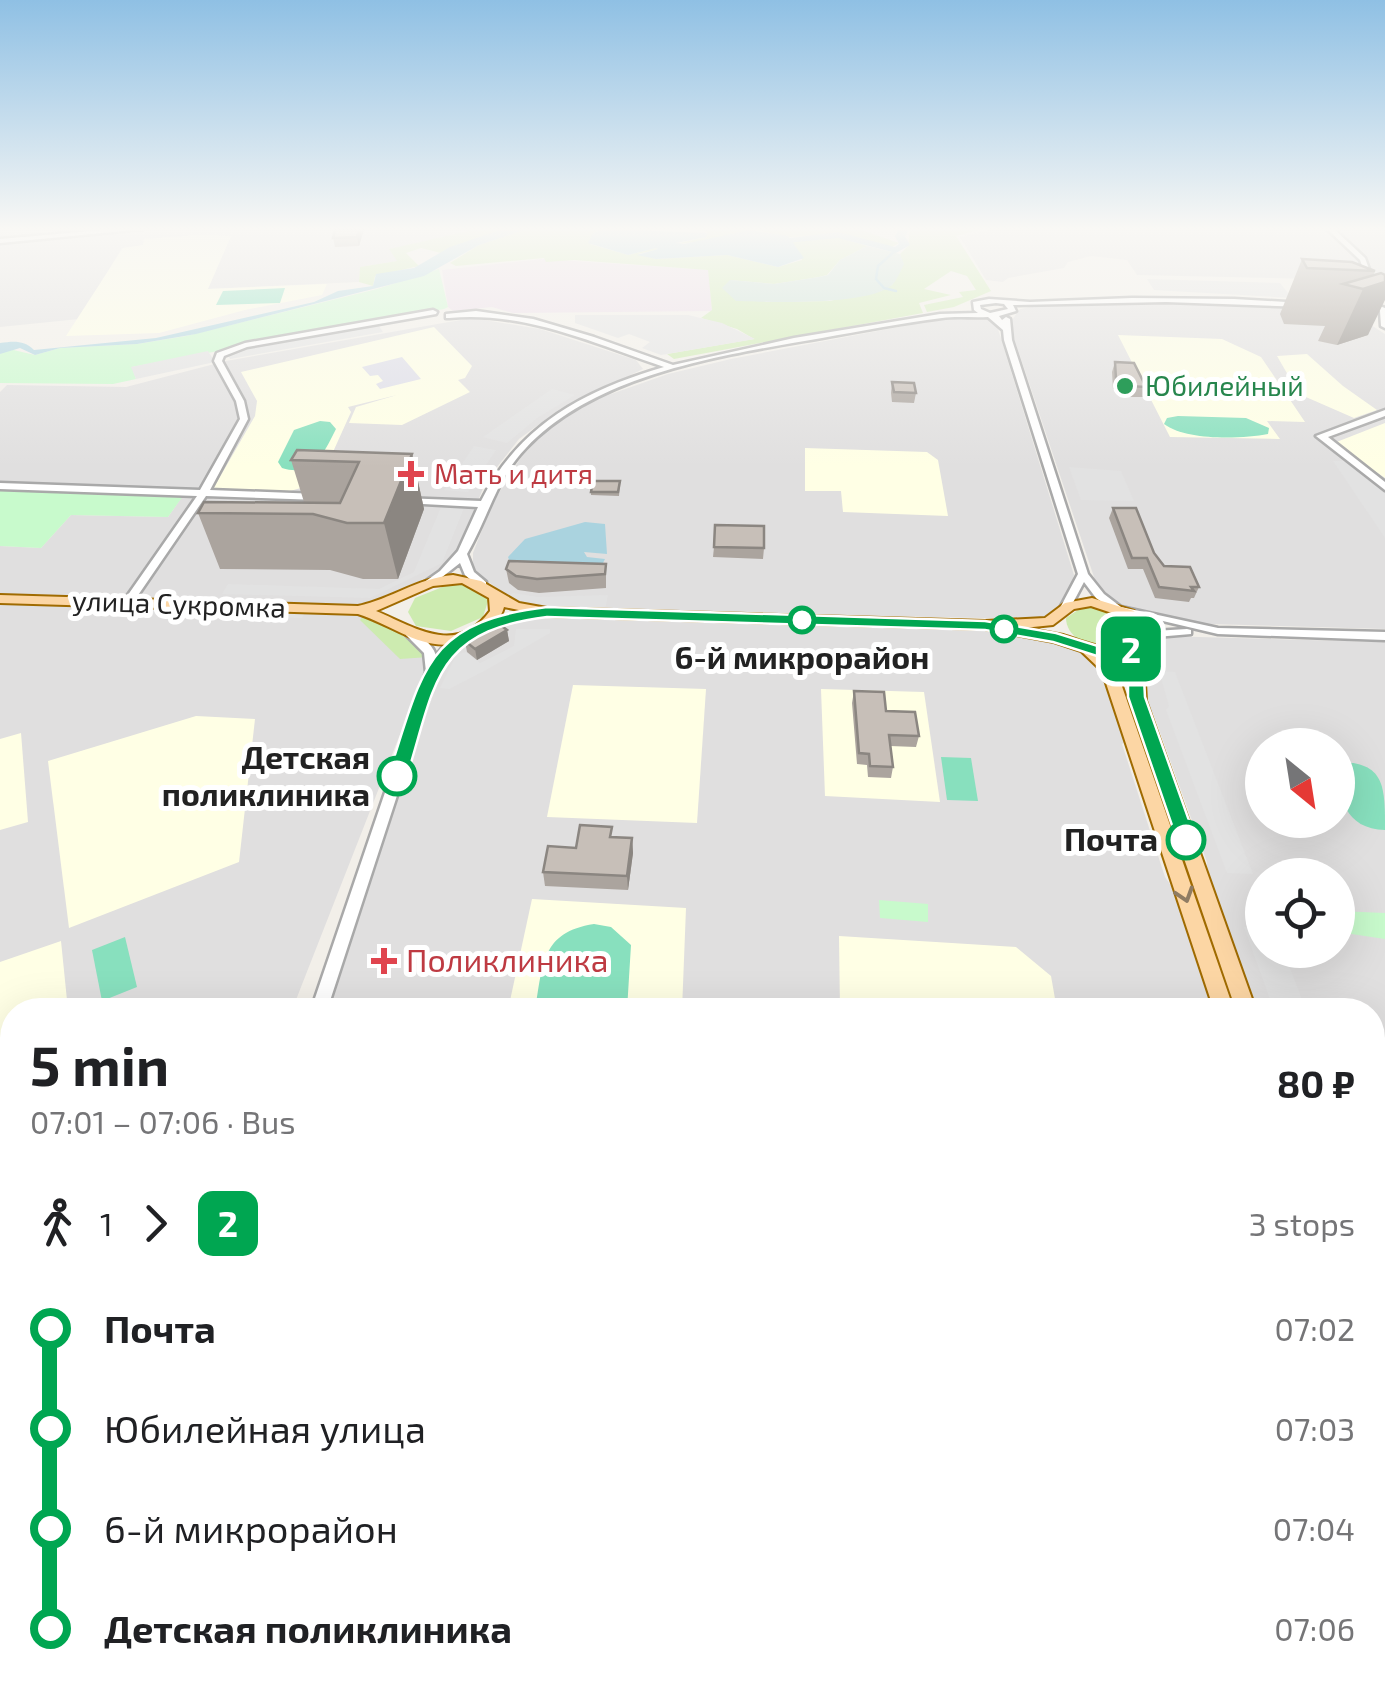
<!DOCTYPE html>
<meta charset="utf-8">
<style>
:root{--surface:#fff;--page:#f6f6f6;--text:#202124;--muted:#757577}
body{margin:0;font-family:"Exo 2",sans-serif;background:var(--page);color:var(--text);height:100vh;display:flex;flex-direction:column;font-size:38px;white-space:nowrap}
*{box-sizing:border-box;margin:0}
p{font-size:32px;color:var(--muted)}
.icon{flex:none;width:55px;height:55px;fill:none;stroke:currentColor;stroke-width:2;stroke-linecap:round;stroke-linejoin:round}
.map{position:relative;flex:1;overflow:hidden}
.details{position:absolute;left:0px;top:998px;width:1385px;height:702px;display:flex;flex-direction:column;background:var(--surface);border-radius:40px 40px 0 0;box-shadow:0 10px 40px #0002}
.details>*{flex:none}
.badge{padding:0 20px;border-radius:15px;font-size:35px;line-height:65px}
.needle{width:65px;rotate:150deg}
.buttons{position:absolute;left:1245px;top:728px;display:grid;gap:20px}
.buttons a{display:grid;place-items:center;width:110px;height:110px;border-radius:50%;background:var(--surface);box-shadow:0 10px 40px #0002;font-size:50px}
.map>.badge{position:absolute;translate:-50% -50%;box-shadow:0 0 0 5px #fff}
.legs{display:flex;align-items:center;gap:15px;height:110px;padding:0 30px;font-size:32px}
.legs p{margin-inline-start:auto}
.headline{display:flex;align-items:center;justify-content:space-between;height:170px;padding:0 30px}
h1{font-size:55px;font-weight:700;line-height:75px}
ul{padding:0 30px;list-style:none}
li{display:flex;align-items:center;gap:35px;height:100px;font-size:38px}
li i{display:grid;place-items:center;width:15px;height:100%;margin:0 12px;background:currentColor}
li i::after{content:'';width:25px;height:25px;margin:-12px;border:8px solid;border-radius:50%;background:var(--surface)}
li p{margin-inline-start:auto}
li:first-child i{background:linear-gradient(#0000 50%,currentColor 0)}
li:last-child i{background:linear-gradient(currentColor 50%,#0000 0)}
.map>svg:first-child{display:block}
</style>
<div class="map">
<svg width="1385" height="1698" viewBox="0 0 1385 1698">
<rect width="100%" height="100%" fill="#f2efe9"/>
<g fill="#e0dfdf" fill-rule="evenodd">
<polygon points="0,229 477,229 390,249 398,261 360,267 359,282 207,289 230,238 122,248 79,319 0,327"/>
<polygon points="993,229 1385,229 1385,287 1359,280 1137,275 1127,260 1091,256 1068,262 1064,268 1008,278 1003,282 986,280 960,237"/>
<polygon points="1161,301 1322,308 1357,316 1385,334 1385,629 1210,624 1157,617 1119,604 1097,586 1011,329 1012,320 1020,309 1034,306"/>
<polygon points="981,316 993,321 998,329 1074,575 1067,598 1047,616 1031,619 548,609 521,605 473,571 473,553 492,504 526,449 552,426 597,399 668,374 731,359 951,317"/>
<polygon points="472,318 540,329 636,360 643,369 560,409 519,439 486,481 456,555 438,572 368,606 0,594 0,546 41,548 71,515 168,517 187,490 0,484 0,392 7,385 126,387 226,361"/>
<polygon points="0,604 368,616 422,648 428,663 292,1010 12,1010 12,1688 41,1688 37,1698 0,1698"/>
<polygon points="547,617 994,630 1061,643 1086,655 1104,671 1128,740 1122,744 1165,877 1181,900 1217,1010 327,1010 443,659 461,643 496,627"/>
<path d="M 1162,636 L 1385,642 L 1385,1372 L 1372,1344 L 1372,1010 L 1254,1010 L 1208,882 L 1207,862 L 1153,713 L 1147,709 L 1142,695 L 1145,651 ZM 1262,745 L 1338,745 L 1338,820 L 1262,820 ZM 1262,875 L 1338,875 L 1338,950 L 1262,950 Z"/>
<polygon points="1373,1485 1385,1523 1385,1698 120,1698 123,1688 1372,1688"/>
</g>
<g fill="#ebdbe8">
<polygon points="543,259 709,270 712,311 513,313 492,307 453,311 448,307 442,270"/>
<polygon points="12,1180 12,1371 0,1374 0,1184"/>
</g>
<g fill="#ffffe5">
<polygon points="198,235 231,236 208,289 327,284 322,295 245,310 159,333 66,336 123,248 143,245 144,239"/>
<polygon points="434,327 472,366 465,378 458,380 470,392 402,425 349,423 356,407 397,395 348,407 351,412 319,483 290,491 213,489 255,416 257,401 241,372"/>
<polygon points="1118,335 1222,339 1261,357 1305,422 1267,421 1280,439 1170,437"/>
<polygon points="1307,354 1343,386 1377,410 1354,418 1299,394 1277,356"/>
<polygon points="1385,423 1385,478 1334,443"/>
<polygon points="805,448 927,452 938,460 948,516 843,512 841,491 805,491"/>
<polygon points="573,685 706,689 697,823 547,817"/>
<polygon points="821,689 924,692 940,802 825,796"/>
<polygon points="196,716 255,719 239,862 69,928 48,761"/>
<polygon points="21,733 28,822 0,830 0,739"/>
<polygon points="532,899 686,908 682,1010 508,1010"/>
<polygon points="839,936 1016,947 1051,976 1057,1010 840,1010"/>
<polygon points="61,941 68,1010 12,1010 12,1155 0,1159 0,962"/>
</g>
<g fill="#cdebb0">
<polygon points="477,229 503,229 441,253 421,248 406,253 419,266 375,276 373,286 359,282 360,267 397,261 389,249"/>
<polygon points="527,229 602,229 593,233 590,244 628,255 656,248 658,249 638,254 656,259 727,255 778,267 802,260 790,241 838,237 867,246 840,260 827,275 819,277 774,284 730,280 766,302 830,301 892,285 903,264 900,254 908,246 910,229 982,229 956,236 991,291 954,307 927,312 924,305 963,297 959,292 976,290 967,276 951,271 924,289 951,295 919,303 923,313 674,359 667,354 754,339 737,329 701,318 712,310 708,270 574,260 546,262 544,258 456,266 450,263 479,245"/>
<polygon points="693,229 858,229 899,243 890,248 840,233 790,237 755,230 717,240 676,244 706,237 707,232"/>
<path d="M 450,584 C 466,585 479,586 488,601 L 483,617 L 451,631 L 416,626 L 408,612 L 415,598 Z"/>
<path d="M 1093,607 L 1128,620 L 1135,632 C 1124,661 1066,648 1066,618 L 1081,608 Z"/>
<polygon points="364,615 392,627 429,657 400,659 360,620"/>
</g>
<path fill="#c6e0d4" d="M 867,246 L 900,254 L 904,264 C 901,270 897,280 892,285 C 869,306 768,302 736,301 L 722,288 L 730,280 L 774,284 L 819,277 L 828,275 L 840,260 Z"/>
<g fill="#c8facc">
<polygon points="439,269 448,307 444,309 132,367 136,379 113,384 0,383 0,354 9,349 35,355 60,348 137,344 186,336 377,289"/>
<polygon points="0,490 183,496 168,517 71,515 41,548 0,546"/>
<polygon points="879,900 928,904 928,922 880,918"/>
<polygon points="1338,911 1385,913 1385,939 1338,932"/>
</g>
<g fill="#88e0be">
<polygon points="285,288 280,303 216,305 223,291"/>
<path d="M 1178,416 L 1246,418 L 1269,428 L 1268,434 C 1241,439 1187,441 1164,424 L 1167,418 Z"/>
<path d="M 320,421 L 330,422 L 336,429 C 324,453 313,478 282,468 L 278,462 L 294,430 Z"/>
<polygon points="941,757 971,758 978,801 947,800"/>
<path d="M 1338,762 C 1385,762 1385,786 1385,830 C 1345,829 1337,797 1338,762 Z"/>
<path d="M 594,924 L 611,927 L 631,945 L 627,1010 L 535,1010 C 543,965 541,932 594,924 Z"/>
<polygon points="125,937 137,987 102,1001 92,950"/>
</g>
<g fill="#e2e2e2">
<polygon points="1147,279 1280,283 1292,298 1154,290"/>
<polygon points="575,315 688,315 722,323 755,339 661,355 642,348 650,342 629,334 618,338 575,323"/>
<polygon points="377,323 383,332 230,359 227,353"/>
<polygon points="208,351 215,362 136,379 131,367"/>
<polygon points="552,389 575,395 537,418 507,443 483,437"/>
<polygon points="474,446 496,450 468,492 444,490"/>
<polygon points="1333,461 1351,461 1373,478 1385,494 1385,538"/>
<polygon points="1069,467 1121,471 1134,501 1081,500"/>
<polygon points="441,507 464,508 442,563 370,598 222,594 228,584 379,589 414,572"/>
<polygon points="513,593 538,597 608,595 606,606 598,609 531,607 507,596"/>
<polygon points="143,607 305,612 302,618 139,613"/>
<polygon points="516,629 550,629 550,633 486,670 449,689 440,688 457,654 466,652 480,663 514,646"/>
<polygon points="1159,671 1175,672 1253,874 1227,873 1166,710 1169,706"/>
<polygon points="1244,927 1262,928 1262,950 1283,950 1306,1010 1274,1010"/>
</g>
<polygon fill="#dddde8" points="402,357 421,379 380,389 376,384 383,381 378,375 370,376 362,367"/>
<g fill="#aad3df">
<path d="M 503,229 L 527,229 L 479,245 L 424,276 L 196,334 L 137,344 L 60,348 L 35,355 L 20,348 L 0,354 L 0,343 C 14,341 24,340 34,350 L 156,338 L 314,302 L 338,291 L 373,286 L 376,274 L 414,268 L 450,247 Z"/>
<polygon points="602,229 708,233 706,237 676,243 684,244 750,230 788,236 804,258 778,267 727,255 656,259 637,255 658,249 656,248 628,255 588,243 593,233"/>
<polygon points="585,522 605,524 607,554 584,552 587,557 605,559 601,567 510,562 508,557 525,539"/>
</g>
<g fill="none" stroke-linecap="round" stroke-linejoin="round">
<polyline stroke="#aad3df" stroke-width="2.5" points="896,250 878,266 876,279 884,288 896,291"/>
<polygon fill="#aad3df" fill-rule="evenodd" points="899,229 909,229 905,236 910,245 896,253 838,238 764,245 759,242 838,232 895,247 899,244 895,236"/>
<defs>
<g id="minor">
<polygon points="114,229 143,229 0,243 0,239"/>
<polygon points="1327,229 1334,229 1365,258 1376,288 1369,286 1360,260"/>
<path d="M 1132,298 L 1234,299 L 1303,303 L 1307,305 L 1303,307 L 1166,302 L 1013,305 L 1016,311 L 999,316 L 1002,320 L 1006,317 L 1010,319 L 1012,340 L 1088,574 L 1104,594 L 1121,607 L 1218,628 L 1385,632 L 1385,640 L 1218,634 L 1112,609 L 1096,598 L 1084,582 L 1069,610 L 1061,610 L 1060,608 L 1078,574 L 1004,340 L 1003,330 L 988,317 C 973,318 957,316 942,318 C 902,323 861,331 822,338 C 724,355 597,373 526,448 C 496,479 488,518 467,554 L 474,572 L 486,582 L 486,586 L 478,586 L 465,575 L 460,563 L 432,585 L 428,586 L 423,583 L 440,571 L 458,551 L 478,507 L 405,503 L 400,500 L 402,498 L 481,501 C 519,425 585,390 664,367 C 593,343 525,311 449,318 L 446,318 L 446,314 L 476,311 L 533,319 L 594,337 L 673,365 L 794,338 L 940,314 L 978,313 L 974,310 L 973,302 L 989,299 L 1030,302 ZM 996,303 L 1004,304 L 1008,309 L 990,313 L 981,309 L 980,305 Z"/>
<polygon points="1362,300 1385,308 1385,328 1381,326 1380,311 1362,304"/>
<polygon points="433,310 437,312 436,314 247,347 224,356 222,361 244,401 248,419 210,490 319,494 324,497 319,500 206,496 132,604 124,604 123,602 197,496 0,489 0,483 200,490 240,419 236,401 214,361 217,353 245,343"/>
<polygon points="1385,410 1385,416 1328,437 1385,482 1385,490 1316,436"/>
<polygon points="1187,629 1191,630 1191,634 1156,637 1140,646 1134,642 1154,631"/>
<path d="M 412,631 C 421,635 434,646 436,656 C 443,645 460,631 473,632 L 475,634 L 448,654 L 437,673 L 327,1010 L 311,1010 L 426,672 L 424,653 L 406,635 Z"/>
<polygon points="74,1688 98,1688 94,1698 70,1698"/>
</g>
<g id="major">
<path d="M 453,575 L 481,581 L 519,603 L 547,608 L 985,621 L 1045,618 L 1065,603 L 1092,598 L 1134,611 L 1150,633 L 1143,646 L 1146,701 L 1256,1010 L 1236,1010 L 1130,701 L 1129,654 L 1104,656 L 1116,669 L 1234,1010 L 1214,1010 L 1102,671 L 1081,651 L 1054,642 L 985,629 L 547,616 L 504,607 C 501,619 491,630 479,636 C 430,660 401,628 358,614 L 0,603 L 0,595 L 358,606 C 391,599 418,578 453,575 ZM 462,583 L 489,598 L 490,611 C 456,657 415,627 376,611 L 433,586 ZM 1091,606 L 1124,617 L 1136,633 C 1121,660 1086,642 1063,635 C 1050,632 1036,630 1023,628 L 1053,625 L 1074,609 Z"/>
<polygon points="1372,1359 1381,1362 1385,1372 1385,1420 1376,1416 1372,1408"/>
<polygon points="1372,1441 1381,1445 1385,1454 1385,1504 1376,1500 1372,1493"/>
</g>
</defs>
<use href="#minor" stroke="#a9a9a9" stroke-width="5"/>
<use href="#major" stroke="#a06b00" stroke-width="4"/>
<use href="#minor" fill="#fff" fill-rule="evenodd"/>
<use href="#major" fill="#fcd6a4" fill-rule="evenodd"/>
</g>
<g fill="#aba49e">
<polygon points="364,229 359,246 335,247 333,238"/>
<polygon points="1302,259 1375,271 1373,276 1368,335 1337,345 1318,341 1325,326 1284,324 1280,314"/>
<polygon points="1115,362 1146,387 1143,397 1124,397 1121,390 1113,389 1112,372"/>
<polygon points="892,382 916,393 914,403 892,402 891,393"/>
<polygon points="412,454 424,509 398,579 363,579 330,570 220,569 198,513 304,502 291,460"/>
<polygon points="620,485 619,496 591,495 591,492"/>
<polygon points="1113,508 1164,566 1199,587 1194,598 1191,598 1189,602 1155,598 1143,569 1128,569 1109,518"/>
<polygon points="714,547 764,548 763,559 713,557"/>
<polygon points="606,564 606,588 539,593 518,590 509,583 506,569"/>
<polygon points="507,630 509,641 477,660 467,652 465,641"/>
<polygon points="854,691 886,711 919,736 916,747 890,746 893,767 891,778 868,777 867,765 857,764 852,703"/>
<polygon points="613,838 632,838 633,853 628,890 545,886 543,872 576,848"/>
</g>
<g fill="#8b8681">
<polygon points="359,229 364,229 359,246 357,237"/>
<polygon points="1385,282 1385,300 1368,335 1337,345 1363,289"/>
<polygon points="412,454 424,509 398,579 384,523"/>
<polygon points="507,630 509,641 477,660 475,649"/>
<polygon points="632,838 633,853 628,890 627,876"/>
</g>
<g fill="#c7bfb8" stroke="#8b8681" stroke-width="2.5">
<polygon points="335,229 359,229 357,237 333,238"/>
<polygon points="1302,259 1352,262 1375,271 1307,268"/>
<polygon points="1381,273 1385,275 1385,282 1363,289 1343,284"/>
<polygon points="1115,362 1134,363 1146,387 1127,386 1124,380 1116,379"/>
<polygon points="892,382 914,383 916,393 894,392"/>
<polygon points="297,450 412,454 384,523 347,523 313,514 198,513 204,502 340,503 359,462 291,460"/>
<polygon points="593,481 620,481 618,492 591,492"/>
<polygon points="1113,508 1136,508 1154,553 1164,566 1190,567 1199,587 1191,587 1194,591 1159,587 1147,558 1132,558"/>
<polygon points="715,525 764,526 764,548 714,547"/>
<polygon points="509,561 606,564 605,574 537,579 516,576 506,569"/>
<polygon points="499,624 507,630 475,649 465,641 482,631"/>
<polygon points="854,691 884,692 886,711 915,712 919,736 889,735 893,767 870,766 869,754 859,753"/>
<polygon points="580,825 612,827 610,837 632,838 627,876 543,872 548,846 576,848"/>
</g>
<defs><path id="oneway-chevron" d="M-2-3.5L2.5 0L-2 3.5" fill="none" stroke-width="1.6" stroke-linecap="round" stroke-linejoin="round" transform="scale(2.5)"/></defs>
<use stroke="#8f7c63" href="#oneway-chevron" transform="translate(1185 895) rotate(72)"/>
<linearGradient id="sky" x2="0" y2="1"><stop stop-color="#8fc0e4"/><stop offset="0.49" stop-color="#f9f8f5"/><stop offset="1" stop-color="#f9f8f5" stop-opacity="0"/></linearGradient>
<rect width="1385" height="467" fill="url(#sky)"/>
<path fill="#00a651" stroke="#fff" stroke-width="2.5" d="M 547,607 L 985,621 L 1056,633 L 1101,647 L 1142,642 L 1145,697 L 1196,840 L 1186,847 L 1177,840 L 1128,697 L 1128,655 L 1100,657 L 1053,642 L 985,630 L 547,617 C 434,631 436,683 407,776 L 397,782 L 391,780 L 388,776 C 423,672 423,622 547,607 Z"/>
<circle fill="#2e9e5b" stroke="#fff" stroke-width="4" cx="1125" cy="386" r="10"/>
<g fill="#e0444e" stroke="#fff" stroke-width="4">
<path d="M406 459h10v10h10v10h-10v10h-10v-10h-10v-10h10z"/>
<path d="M379 946h10v10h10v10h-10v10h-10v-10h-10v-10h10z"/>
</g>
<g fill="#fff" stroke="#00a651" stroke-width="5">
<circle cx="802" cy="620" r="12"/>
<circle cx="1004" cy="629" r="12"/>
<circle cx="397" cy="776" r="18"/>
<circle cx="1186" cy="840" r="18"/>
</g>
<g text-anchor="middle" stroke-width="10" stroke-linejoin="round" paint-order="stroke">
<g font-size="28" fill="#27864d" stroke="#fff" text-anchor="start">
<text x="1145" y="396">Юбилейный</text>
</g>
<g font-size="28" fill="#be3a42" stroke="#fff" text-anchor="start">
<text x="434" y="484">Мать и дитя</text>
</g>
<g font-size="28" fill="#222" stroke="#fff">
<text transform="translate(179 604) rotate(2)" y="10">улица Сукромка</text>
</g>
<g font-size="32" font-weight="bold" fill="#222" stroke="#fff" text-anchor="end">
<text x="802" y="669" text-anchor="middle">6-й микрорайон</text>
<text x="370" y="769">Детская<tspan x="370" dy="37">поликлиника</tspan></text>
<text x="1158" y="851">Почта</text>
</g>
<g font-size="32" fill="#be3a42" stroke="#fff" text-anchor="start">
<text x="406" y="972">Поликлиника</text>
</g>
</g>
</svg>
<div class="buttons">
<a><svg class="needle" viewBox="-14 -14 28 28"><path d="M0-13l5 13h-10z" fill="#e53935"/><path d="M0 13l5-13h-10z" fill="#757577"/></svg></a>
<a><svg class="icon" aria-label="locate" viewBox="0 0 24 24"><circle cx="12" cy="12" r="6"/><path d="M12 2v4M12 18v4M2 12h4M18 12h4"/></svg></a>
</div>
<b class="badge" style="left:1131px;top:649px;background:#00a651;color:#fff">2</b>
<section class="details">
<div class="headline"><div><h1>5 min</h1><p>07:01 – 07:06 · Bus</p></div><b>80 ₽</b></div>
<div class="legs"><svg class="icon" aria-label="walk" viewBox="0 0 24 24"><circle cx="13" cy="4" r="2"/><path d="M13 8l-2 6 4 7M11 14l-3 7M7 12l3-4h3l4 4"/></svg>1<svg class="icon" aria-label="forward" viewBox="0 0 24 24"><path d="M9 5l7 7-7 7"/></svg><b class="badge" style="background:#00a651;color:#fff">2</b><p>3 stops</p></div>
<ul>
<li><i style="color:#00a651"></i><b>Почта</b><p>07:02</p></li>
<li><i style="color:#00a651"></i><span>Юбилейная улица</span><p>07:03</p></li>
<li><i style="color:#00a651"></i><span>6-й микрорайон</span><p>07:04</p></li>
<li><i style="color:#00a651"></i><b>Детская поликлиника</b><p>07:06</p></li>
</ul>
</section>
</div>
